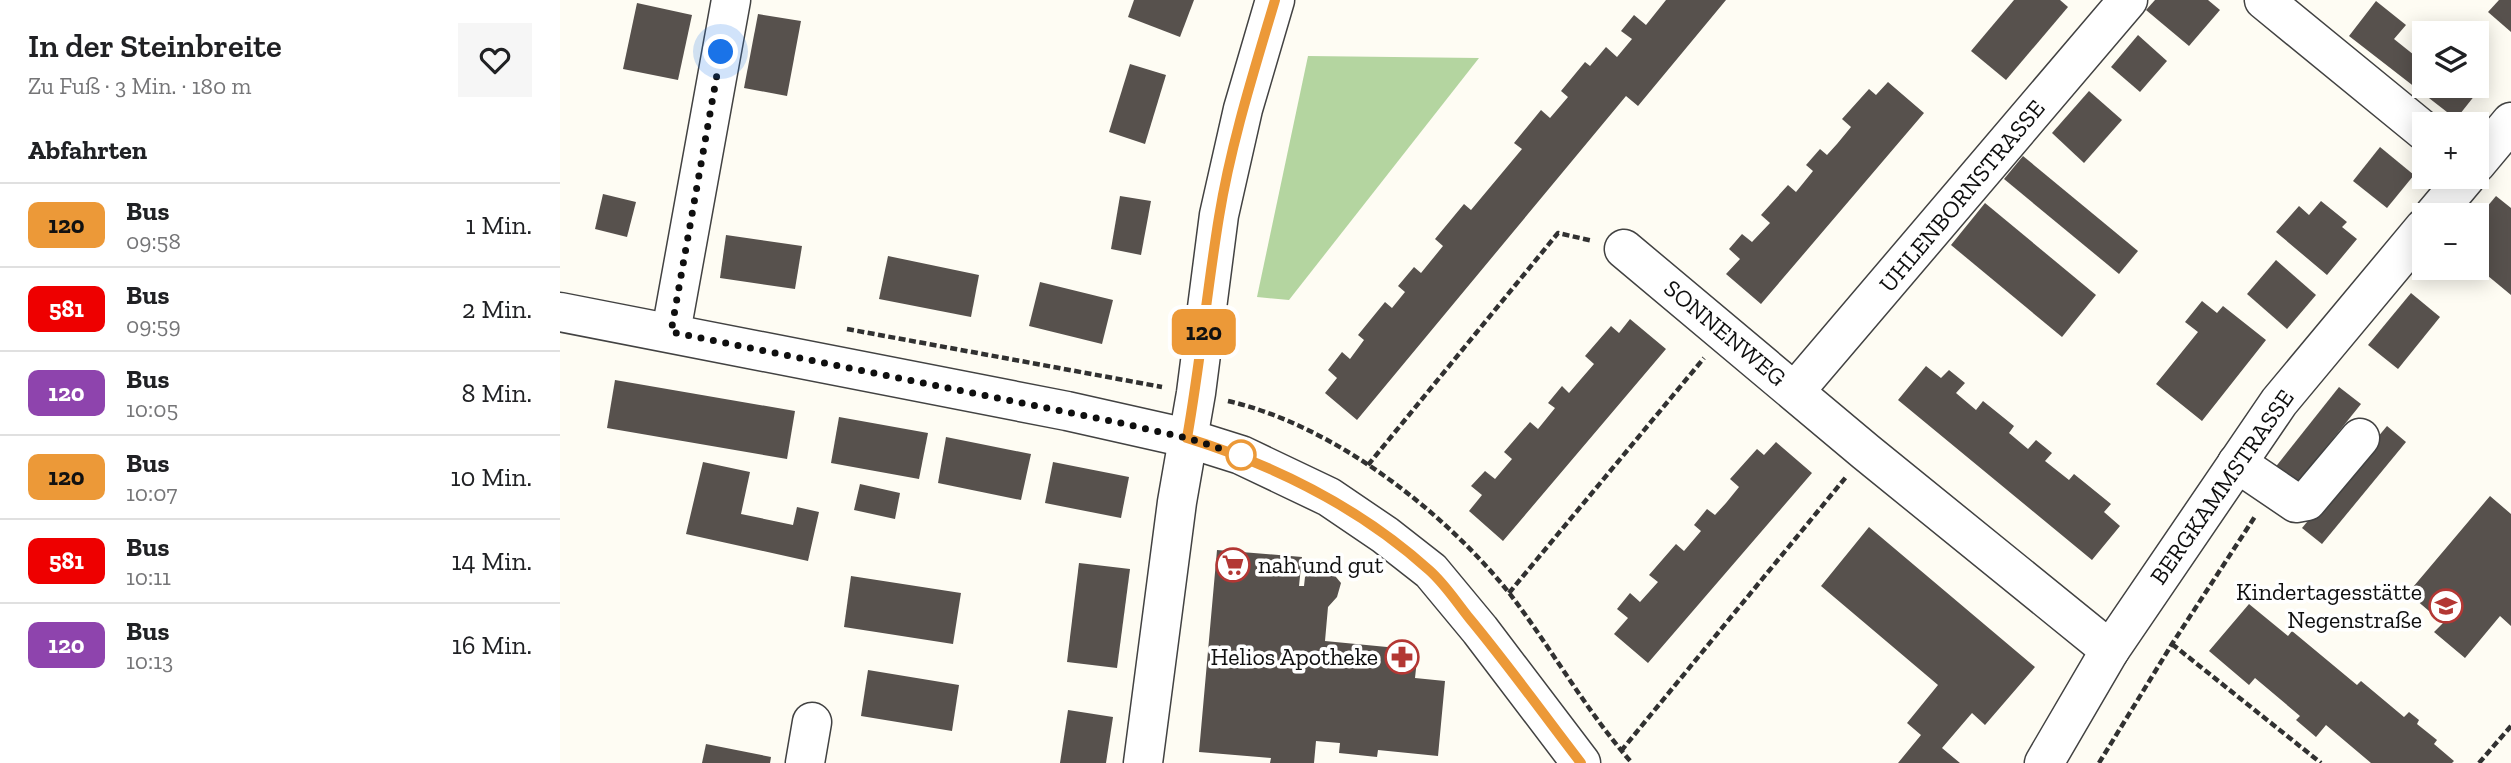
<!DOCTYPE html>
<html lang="de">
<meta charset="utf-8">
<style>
:root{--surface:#fff;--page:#f6f6f6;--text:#202124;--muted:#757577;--line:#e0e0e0}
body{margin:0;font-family:"Zilla Slab",serif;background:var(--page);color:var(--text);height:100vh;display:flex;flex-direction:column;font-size:26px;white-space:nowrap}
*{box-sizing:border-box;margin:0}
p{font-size:23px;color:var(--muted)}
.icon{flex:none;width:38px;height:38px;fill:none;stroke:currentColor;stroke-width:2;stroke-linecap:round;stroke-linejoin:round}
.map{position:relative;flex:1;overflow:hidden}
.sheet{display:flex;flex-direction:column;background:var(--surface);width:560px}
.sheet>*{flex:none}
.badge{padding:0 14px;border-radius:10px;font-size:24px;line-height:46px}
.fabs{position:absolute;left:1852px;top:21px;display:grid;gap:14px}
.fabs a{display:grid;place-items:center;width:77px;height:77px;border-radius:0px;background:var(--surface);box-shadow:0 4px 18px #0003;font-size:35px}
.you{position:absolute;width:35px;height:35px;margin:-18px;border:5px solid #fff;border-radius:50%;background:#1a73e8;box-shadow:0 0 0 10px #1a73e833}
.map>.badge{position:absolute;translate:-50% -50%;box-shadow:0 0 0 4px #fff}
h2{padding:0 28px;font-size:26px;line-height:63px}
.round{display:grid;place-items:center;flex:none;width:74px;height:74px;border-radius:0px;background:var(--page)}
.headline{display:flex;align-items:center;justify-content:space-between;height:119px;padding:0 28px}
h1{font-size:33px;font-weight:600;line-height:52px}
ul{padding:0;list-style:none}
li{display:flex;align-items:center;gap:21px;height:84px;padding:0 28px;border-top:2px solid var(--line)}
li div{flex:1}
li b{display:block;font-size:26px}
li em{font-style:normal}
li .badge{min-width:77px;font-weight:700;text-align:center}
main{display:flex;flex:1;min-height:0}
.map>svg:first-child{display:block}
</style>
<main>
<section class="sheet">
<div class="headline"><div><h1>In der Steinbreite</h1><p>Zu Fuß · 3 Min. · 180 m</p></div><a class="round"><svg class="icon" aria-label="heart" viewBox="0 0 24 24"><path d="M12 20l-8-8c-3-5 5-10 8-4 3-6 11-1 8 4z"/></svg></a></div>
<h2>Abfahrten</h2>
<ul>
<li><span class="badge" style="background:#ec9938;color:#111">120</span><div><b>Bus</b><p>09:58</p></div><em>1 Min.</em></li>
<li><span class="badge" style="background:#e00;color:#fff">581</span><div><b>Bus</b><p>09:59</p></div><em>2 Min.</em></li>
<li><span class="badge" style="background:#8e44ad;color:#fff">120</span><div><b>Bus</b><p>10:05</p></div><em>8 Min.</em></li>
<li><span class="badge" style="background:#ec9938;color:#111">120</span><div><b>Bus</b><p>10:07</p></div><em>10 Min.</em></li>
<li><span class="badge" style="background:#e00;color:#fff">581</span><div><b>Bus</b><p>10:11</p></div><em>14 Min.</em></li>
<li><span class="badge" style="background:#8e44ad;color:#fff">120</span><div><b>Bus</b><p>10:13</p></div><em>16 Min.</em></li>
</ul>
</section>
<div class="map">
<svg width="1951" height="763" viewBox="0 0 1951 763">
<rect width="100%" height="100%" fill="#fefcf3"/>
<polygon fill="#b4d5a0" points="748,56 919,58 729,300 697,297"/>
<g fill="#57514d">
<polygon points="574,0 634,0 620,37 568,17"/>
<polygon points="1106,0 1166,0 1078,106 1066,96 797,420 765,393 777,378 768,370 782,352 790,359 804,340 798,335 825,302 832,308 845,292 838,286 854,267 861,273 883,246 875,239 904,204 911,210 962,149 954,143 981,110 990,118 1008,97 1001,91 1025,62 1030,66 1046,47 1057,57 1072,39 1061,31 1074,15 1086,25"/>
<polygon points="1454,0 1500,0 1508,7 1446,80 1411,51"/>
<polygon points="1595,0 1648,0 1660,10 1629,46 1586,10"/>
<polygon points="1939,0 1951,0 1951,32 1928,12"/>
<polygon points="1816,1 1846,25 1834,39 1859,59 1864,53 1864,86 1916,86 1916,71 1927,80 1896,119 1789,36"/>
<polygon points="77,3 132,15 118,80 63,69"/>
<polygon points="198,14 241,21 227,96 184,88"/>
<polygon points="1578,35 1607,61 1580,92 1551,67"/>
<polygon points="570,64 606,75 585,144 549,132"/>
<polygon points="1328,82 1364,113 1201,304 1166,274 1180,259 1169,249 1182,234 1192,242 1210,223 1201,215 1228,185 1236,192 1253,171 1246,165 1260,149 1267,155 1277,144 1291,127 1282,119 1309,89 1316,95"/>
<polygon points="1529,91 1562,120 1524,163 1492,133"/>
<polygon points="1820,147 1854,175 1827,208 1793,181"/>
<polygon points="1463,156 1578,251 1559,274 1444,179"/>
<polygon points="43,194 76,202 67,237 35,229"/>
<polygon points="560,196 591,201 581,255 551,249"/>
<polygon points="1936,196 1951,208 1951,295 1916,266 1916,220"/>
<polygon points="1761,201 1787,222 1782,227 1797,239 1767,275 1716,232 1739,206 1749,215"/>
<polygon points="1425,203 1536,295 1502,337 1391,245"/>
<polygon points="166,235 242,246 235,289 160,278"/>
<polygon points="328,256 419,275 411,317 319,299"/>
<polygon points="1716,260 1756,295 1727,329 1687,294"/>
<polygon points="480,282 553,300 542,344 469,326"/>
<polygon points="1851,293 1880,317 1838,369 1808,345"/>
<polygon points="1642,301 1657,313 1663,306 1706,340 1642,421 1596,384 1638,332 1625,322"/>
<polygon points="1070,319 1106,349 943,541 909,511 922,495 911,486 925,471 935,479 952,459 944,452 970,422 978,429 995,408 988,403 1002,386 1009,393 1021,379 1034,364 1025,356 1051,326 1059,333"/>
<polygon points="1366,366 1381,378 1389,370 1405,383 1396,393 1416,410 1423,401 1454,426 1449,433 1468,449 1476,440 1492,453 1485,461 1509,480 1514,474 1551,504 1544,512 1560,526 1532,560 1338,400"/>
<polygon points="55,380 235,411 227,459 47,428"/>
<polygon points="1779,387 1801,404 1735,486 1714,469"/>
<polygon points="279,417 368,433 359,479 271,463"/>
<polygon points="1827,426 1846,442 1762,544 1742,528"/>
<polygon points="386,437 471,454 461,500 378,483"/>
<polygon points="1216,442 1252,473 1088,663 1054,634 1068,618 1057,609 1070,593 1080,602 1098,582 1089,575 1116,544 1124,551 1141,531 1134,525 1147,509 1155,515 1166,503 1179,487 1170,479 1197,449 1204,455"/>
<polygon points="143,462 190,472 181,514 233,525 237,507 259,512 248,561 126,534"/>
<polygon points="493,462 569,477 561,518 485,503"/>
<polygon points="300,484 340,493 335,519 294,510"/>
<polygon points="1930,496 1951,514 1951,626 1940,616 1905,658 1874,632 1883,623 1848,593"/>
<polygon points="1309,527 1475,667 1425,725 1412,713 1382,748 1400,763 1338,763 1361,735 1347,723 1378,685 1261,586"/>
<polygon points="657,550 742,557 739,586 744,586 745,577 756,568 771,571 781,583 777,597 768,607 765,641 858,650 855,678 885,681 878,756 818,750 817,757 779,753 780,743 756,741 754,763 710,763 711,758 639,752"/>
<polygon points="519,563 570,569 557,668 507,662"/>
<polygon points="291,576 401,593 393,644 284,627"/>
<polygon points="1689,604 1728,636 1732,631 1797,685 1801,681 1844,717 1849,712 1859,720 1857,724 1877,740 1874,744 1894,761 1892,763 1811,763 1766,725 1756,737 1736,720 1740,716 1695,678 1689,685 1649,651"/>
<polygon points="308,670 399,685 392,731 301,716"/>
<polygon points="508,710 553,717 546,763 500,763"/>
<polygon points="146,744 211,757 210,763 142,763"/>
</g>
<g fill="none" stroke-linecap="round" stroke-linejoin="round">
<defs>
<g id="minor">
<polyline points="1704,0 1864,131"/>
<polyline points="1916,164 1951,122"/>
<polyline points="1874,215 1906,177"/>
<polyline points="1064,249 1306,452 1550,650"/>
<polyline points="0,312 507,411 627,438 681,455 769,497 825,535 871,571 920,630 1021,763"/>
<polyline points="111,332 171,0"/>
<polyline points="1235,391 1568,0"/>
<polyline points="1677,463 1736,503 1747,501 1800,438"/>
<polyline points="245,763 252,722"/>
<polyline points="583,763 617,502 636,393 659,215 683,109 715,0"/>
<polyline points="1484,763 1550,650 1719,402 1864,228"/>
</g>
</defs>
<use href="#minor" stroke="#424242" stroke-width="41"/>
<g stroke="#313131" stroke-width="4.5" stroke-dasharray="7 3.5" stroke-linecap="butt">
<polyline points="287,329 602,387"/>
<path d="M 668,401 C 773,425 884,511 950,594 C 992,649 1026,711 1072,763"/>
<polyline points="808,465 998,233 1033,241"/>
<polyline points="949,593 1144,358"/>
<polyline points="1612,644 1761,763"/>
<polyline points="1061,751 1286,477"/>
<polyline points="1539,763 1612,644 1696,515"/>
<polyline points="1919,763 1951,726"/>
</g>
<use href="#minor" stroke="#fff" stroke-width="38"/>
</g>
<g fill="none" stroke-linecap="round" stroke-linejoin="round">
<defs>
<path id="line" d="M 715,0 C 694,71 671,143 659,217 C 647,290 640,365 627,438 C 717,466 799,507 869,570 C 885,584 897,603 910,619 C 949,666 984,715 1021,763"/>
</defs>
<use href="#line" stroke="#fff" stroke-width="16"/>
<use href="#line" stroke="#ec9938" stroke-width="10"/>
<polyline stroke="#0f0f0f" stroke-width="7" stroke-dasharray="0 12.6" points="161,52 111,332 556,422 627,438 681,455"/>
</g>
<defs>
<symbol id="supermarket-ring" viewBox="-11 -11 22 22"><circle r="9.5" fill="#fff" stroke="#b33734" stroke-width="1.5"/><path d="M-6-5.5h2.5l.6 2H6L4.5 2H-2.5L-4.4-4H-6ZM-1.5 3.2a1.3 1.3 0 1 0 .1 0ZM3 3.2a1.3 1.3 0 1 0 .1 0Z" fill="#b33734"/></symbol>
<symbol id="school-ring" viewBox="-11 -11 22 22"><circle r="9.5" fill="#fff" stroke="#b33734" stroke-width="1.5"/><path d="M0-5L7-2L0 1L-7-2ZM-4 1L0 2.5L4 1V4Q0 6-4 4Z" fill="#b33734"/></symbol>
<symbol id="pharmacy-ring" viewBox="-11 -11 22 22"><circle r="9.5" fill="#fff" stroke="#b33734" stroke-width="1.5"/><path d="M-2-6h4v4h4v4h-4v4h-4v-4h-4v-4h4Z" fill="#b33734"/></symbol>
</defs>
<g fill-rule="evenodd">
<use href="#supermarket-ring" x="654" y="546" width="38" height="38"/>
<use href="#school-ring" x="1867" y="587" width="38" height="38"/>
<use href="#pharmacy-ring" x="823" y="638" width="38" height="38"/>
</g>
<circle fill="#fff" stroke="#ec9938" stroke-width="3.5" cx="681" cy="455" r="14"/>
<g text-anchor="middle" stroke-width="7" stroke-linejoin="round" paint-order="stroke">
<g font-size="24" fill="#0f0f0f" stroke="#fff">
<text transform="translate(1402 196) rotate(-50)" y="8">UHLENBORNSTRASSE</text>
<text transform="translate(1165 333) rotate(40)" y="8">SONNENWEG</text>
<text transform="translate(1662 487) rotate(-55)" y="8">BERGKAMMSTRASSE</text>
</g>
<g font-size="24" fill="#0f0f0f" stroke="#fff" text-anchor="end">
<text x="698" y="573" text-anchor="start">nah und gut</text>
<text x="1862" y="600">Kindertagesstätte<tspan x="1862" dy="28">Negenstraße</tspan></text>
<text x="818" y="665">Helios Apotheke</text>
</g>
</g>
</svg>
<div class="fabs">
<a><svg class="icon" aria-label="layers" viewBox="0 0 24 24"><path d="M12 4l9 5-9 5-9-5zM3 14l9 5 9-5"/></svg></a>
<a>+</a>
<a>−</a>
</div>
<div class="you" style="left:161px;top:52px"></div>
<b class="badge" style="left:644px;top:332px;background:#ec9938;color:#111">120</b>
</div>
</main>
